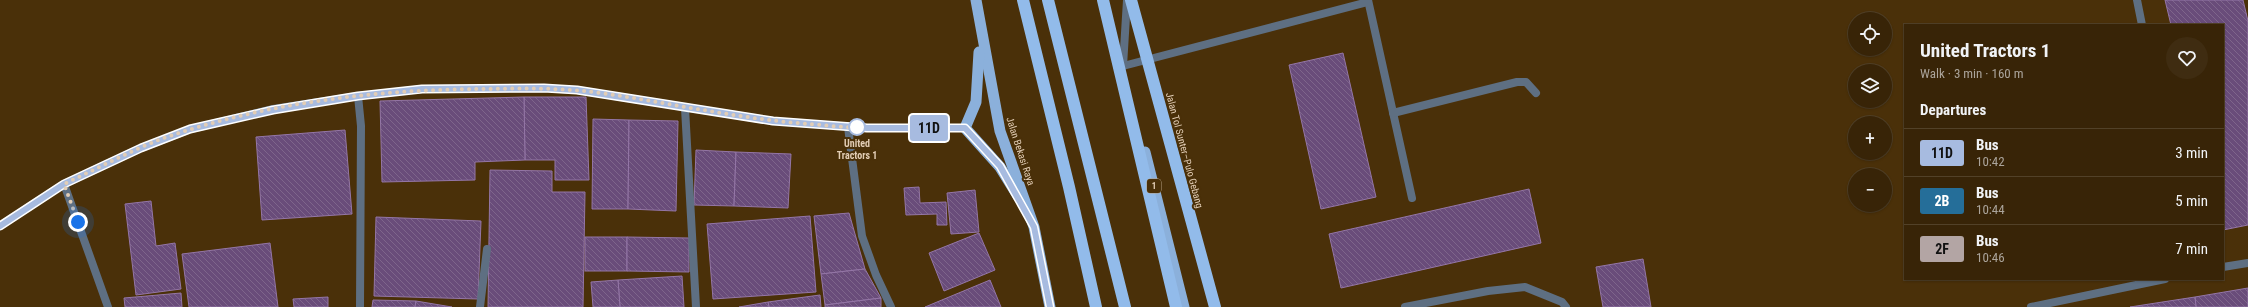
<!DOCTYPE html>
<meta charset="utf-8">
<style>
:root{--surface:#382407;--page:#3f2c11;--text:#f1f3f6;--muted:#aba49b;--line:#524128}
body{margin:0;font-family:"Roboto Condensed",sans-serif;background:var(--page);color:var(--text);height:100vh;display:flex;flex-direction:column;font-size:15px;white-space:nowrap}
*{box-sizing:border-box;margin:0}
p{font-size:13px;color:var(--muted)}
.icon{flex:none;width:22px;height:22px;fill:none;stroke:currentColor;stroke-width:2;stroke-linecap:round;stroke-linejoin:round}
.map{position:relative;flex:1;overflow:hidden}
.panel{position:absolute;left:1904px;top:24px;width:320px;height:256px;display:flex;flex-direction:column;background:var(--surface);border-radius:0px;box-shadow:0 1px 3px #0004,0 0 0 1px var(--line)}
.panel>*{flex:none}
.badge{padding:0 8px;border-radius:3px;font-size:14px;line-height:26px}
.buttons{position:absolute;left:1848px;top:12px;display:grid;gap:8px}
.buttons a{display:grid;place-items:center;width:44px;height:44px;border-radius:50%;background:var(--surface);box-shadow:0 1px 3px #0004,0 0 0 1px var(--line);font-size:20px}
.you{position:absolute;width:20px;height:20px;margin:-10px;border:3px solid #fff;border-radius:50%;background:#1a73e8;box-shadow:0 0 0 6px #1a73e833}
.map>.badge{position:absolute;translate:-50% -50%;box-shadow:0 0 0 2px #fff}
h2{padding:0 16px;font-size:15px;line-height:36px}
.round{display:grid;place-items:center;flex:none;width:42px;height:42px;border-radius:21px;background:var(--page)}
.summary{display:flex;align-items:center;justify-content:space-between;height:68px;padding:0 16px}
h1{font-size:19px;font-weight:700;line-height:30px}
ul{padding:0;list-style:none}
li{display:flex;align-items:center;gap:12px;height:48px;padding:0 16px;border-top:1px solid var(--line)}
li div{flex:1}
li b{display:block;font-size:15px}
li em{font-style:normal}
li .badge{min-width:44px;font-weight:700;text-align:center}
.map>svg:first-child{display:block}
</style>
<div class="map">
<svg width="2248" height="307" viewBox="0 0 2248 307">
<defs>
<pattern id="building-back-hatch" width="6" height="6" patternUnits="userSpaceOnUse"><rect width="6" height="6" fill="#694c7a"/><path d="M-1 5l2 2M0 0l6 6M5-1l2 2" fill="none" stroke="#7e658b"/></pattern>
</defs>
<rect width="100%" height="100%" fill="#4a3009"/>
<g fill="url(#building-back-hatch)" stroke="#9476a7">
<polygon points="2165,0 2243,0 2248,21 2248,225 2223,230 2223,25 2171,25"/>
<polygon points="1343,53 1376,197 1321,209 1289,65"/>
<polygon points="524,97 586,97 589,180 555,180 555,160 525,160"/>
<polygon points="524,97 525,160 475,162 475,180 382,182 380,101"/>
<polygon points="593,119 629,120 628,209 592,209"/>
<polygon points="629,120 678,121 676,211 628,209"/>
<polygon points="345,130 352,214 262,220 256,137"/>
<polygon points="696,150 736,152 734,206 694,205"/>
<polygon points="736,152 791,154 788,208 734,206"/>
<polygon points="490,170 552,171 552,192 585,192 583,307 488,307"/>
<polygon points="919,187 920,203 946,202 947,225 937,225 937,214 906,215 904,188"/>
<polygon points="1529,189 1541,243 1341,288 1329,234"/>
<polygon points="975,190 979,232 951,234 947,193"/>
<polygon points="151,201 156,246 175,243 181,289 136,295 125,204"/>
<polygon points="849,213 865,269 821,274 814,216"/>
<polygon points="810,216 816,292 713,299 707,224"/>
<polygon points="376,217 481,221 478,299 374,296"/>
<polygon points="979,233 995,270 944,291 929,253"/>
<rect x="585" y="237" width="42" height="34"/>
<polygon points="627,237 689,238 689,272 627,271"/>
<polygon points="270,243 278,307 189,307 182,254"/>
<polygon points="1643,259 1651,307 1603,307 1596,267"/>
<polygon points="865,269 881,298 825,305 821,274"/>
<polygon points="682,276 684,307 620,307 618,280"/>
<polygon points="618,280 620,307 593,307 591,282"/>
<polygon points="990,280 1001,307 925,307"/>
<polygon points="2248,288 2248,307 2196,307 2195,297"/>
<polygon points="181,293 182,307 125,307 124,298"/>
<polygon points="820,295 821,307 769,307 768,302"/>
<polygon points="328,297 328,307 294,307 293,299"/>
<polygon points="2195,297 2196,307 2130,307"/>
<polygon points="881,298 881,307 825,307 825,305"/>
<polygon points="373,300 416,301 415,307 372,307"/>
<polygon points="416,301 452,307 415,307"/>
<polygon points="768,302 769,307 739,307"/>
</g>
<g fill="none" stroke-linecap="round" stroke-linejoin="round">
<g stroke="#5e6f82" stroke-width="8">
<polyline points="1368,0 1412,198"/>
<polyline points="2137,0 2142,25"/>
<polyline points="1123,66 1368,2"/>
<polyline points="358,96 361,126 360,307"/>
<polyline points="685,108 696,307"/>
<polyline points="1393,113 1517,82 1526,82 1536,93"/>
<polyline points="848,127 862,236 876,275 891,307"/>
<polyline points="64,184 108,307"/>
<polyline points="2223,267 2248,263"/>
<polyline points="480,307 487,249"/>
<polyline points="1405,307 1488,291 1525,287 1562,302 1566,307"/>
<polyline points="2031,307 2165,279"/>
</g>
<g stroke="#5e6f82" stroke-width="8">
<polyline points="1123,66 1127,0"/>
<polyline points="0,226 64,184 141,148 191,129 273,109 358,96 422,89 544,88 577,90 773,121 867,128 965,128"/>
</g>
<g stroke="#8bb0db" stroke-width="11">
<polyline points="976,0 1000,131 1034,227 1050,307"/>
<polyline points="979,52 976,102 965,128 1000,167 1018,196"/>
<polyline points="1145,152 1184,307"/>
</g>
<g stroke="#92bbea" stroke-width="12">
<polyline points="1023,0 1069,187 1096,307"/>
<polyline points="1048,0 1125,307"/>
<polyline points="1103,0 1176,307"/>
<polyline points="1131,0 1215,307"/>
</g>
</g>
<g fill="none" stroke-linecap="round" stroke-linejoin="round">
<defs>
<polyline id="line" points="0,226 64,184 141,148 190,129 273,110 358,96 422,89 544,88 577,90 773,121 867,128 965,128 1000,166 1034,227 1050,307"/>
</defs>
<use href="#line" stroke="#fff" stroke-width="9"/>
<use href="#line" stroke="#a7bbe0" stroke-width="6"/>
<path stroke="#e2cdb5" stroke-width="4" stroke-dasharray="0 7.2" d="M 78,222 L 64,184 C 97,169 131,150 164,138 C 268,102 380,89 490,89 C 529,88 568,88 608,94 C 675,104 741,119 809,124 C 824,125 844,128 857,127"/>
</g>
<circle fill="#fff" stroke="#a7bbe0" stroke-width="2" cx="857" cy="127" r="8"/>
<g text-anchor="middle" stroke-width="4" stroke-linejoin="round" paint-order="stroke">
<rect fill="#4a3009" stroke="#b49e81" stroke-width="1" x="1147" y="179" width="14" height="14" rx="3"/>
<g font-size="9" font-weight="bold" fill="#e2cdb5">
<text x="1154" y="189">1</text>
</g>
<g font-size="10" font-weight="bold" fill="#e2cdb5" stroke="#4a3009">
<text x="857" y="147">United<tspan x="857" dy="12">Tractors 1</tspan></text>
</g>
<g font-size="10" fill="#e2cdb5" stroke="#4a3009">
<text transform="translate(1185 150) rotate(75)" y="4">Jalan Tol Sunter–Pulo Gebang</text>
<text transform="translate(1021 151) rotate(72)" y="4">Jalan Bekasi Raya</text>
</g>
</g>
</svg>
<div class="buttons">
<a><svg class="icon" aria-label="locate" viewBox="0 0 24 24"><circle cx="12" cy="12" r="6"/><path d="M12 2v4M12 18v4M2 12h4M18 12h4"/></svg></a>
<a><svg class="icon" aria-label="layers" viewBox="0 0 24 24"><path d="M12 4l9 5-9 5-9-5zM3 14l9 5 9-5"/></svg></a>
<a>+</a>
<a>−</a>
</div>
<div class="you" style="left:78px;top:222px"></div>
<b class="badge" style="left:929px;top:128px;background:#a7bbe0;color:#111">11D</b>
<section class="panel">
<div class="summary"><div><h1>United Tractors 1</h1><p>Walk · 3 min · 160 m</p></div><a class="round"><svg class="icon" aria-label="heart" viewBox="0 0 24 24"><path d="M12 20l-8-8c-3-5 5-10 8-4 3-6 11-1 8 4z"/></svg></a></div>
<h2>Departures</h2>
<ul>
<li><span class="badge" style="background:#a7bbe0;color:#111">11D</span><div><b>Bus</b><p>10:42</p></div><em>3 min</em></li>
<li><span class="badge" style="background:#256e99;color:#fff">2B</span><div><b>Bus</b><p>10:44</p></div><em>5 min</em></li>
<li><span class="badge" style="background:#b3a5a4;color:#111">2F</span><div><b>Bus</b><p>10:46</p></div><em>7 min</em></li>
</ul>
</section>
</div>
